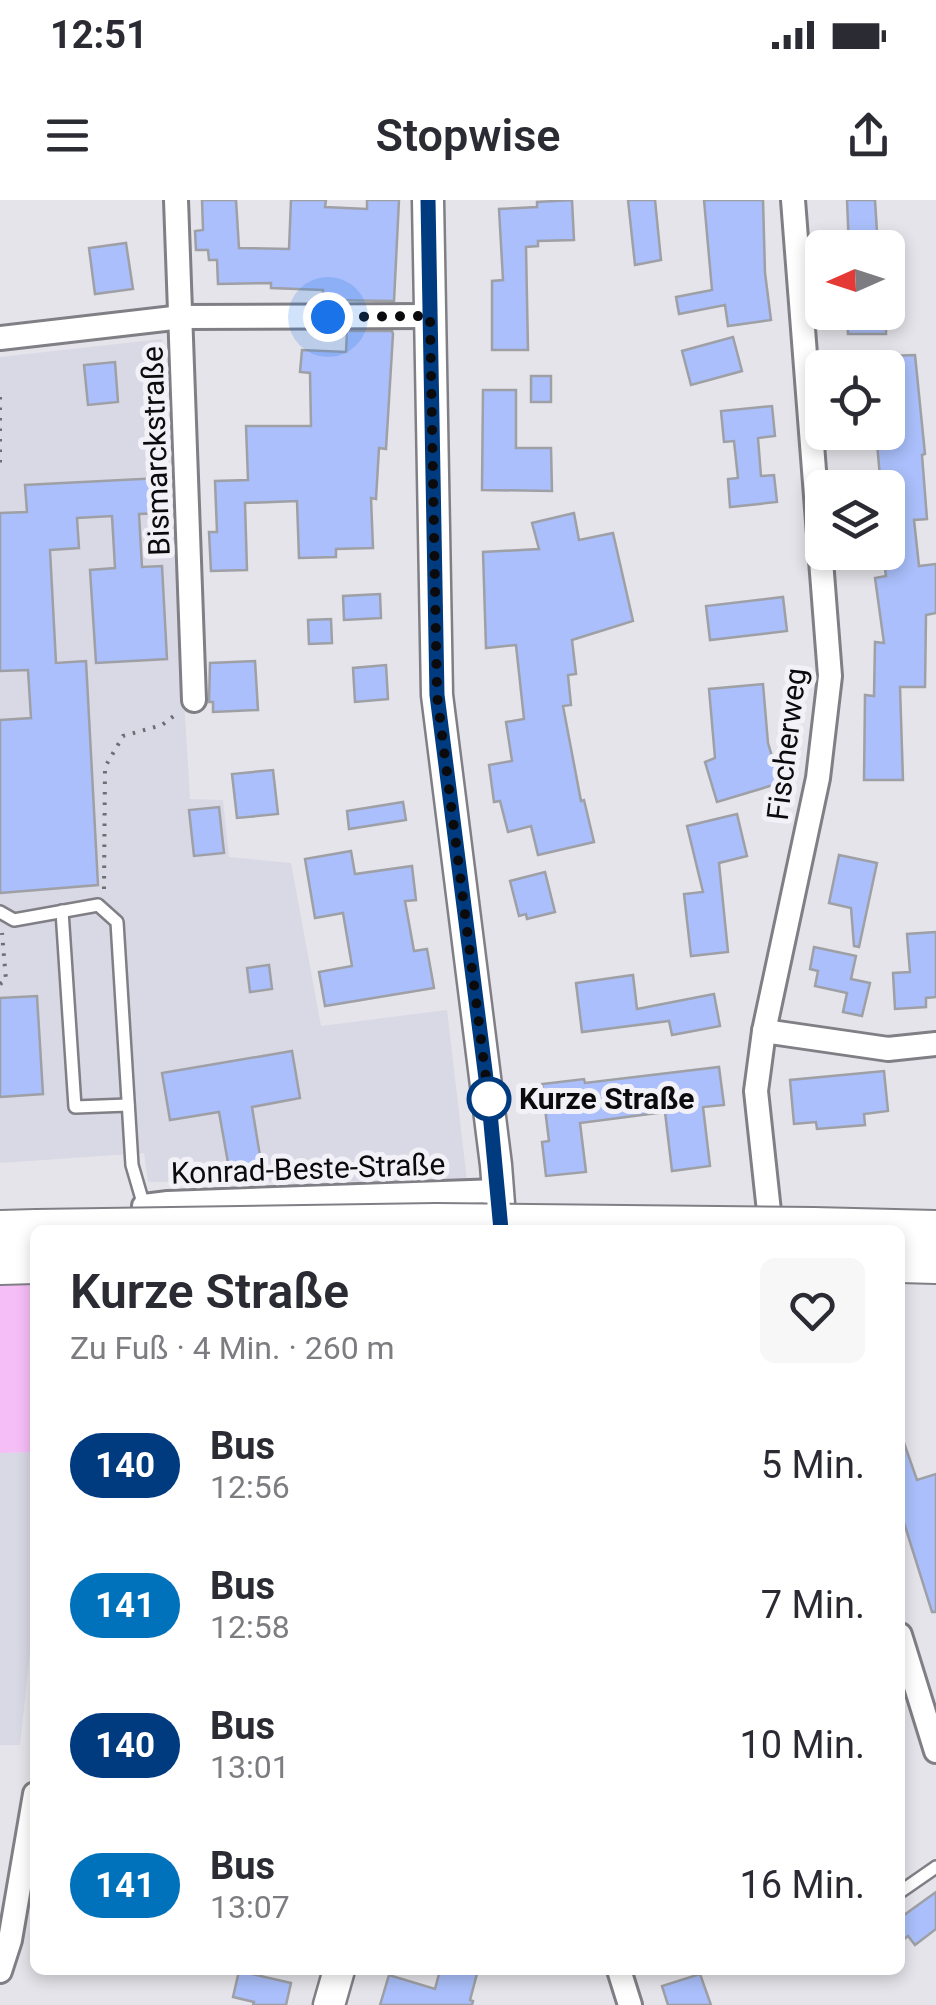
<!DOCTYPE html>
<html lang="de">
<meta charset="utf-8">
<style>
:root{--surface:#fff;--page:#f7f7f7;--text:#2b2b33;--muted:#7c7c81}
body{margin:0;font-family:Roboto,sans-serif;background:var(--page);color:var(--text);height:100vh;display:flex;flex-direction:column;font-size:38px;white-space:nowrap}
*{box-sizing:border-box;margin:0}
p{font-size:32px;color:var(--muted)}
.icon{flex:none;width:55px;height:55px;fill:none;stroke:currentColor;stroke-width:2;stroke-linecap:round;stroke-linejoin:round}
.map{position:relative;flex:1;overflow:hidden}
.side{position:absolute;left:30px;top:1025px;width:875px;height:750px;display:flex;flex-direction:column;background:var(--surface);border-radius:15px;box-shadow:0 5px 15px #0003}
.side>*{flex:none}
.badge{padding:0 20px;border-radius:32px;font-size:35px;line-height:65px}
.needle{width:65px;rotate:267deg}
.fabs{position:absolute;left:805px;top:30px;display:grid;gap:20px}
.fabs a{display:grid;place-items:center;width:100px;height:100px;border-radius:15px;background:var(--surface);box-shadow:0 5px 15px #0003;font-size:50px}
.you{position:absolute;width:50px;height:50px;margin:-25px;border:8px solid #fff;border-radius:50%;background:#1a73e8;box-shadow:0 0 0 15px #1a73e833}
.map>.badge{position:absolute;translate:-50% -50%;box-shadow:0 0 0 5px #fff}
.round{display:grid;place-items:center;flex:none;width:105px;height:105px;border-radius:15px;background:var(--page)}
.headline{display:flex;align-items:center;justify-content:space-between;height:170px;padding:0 40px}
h1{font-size:48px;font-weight:600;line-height:75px}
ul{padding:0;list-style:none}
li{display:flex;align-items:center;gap:30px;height:140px;padding:0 40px}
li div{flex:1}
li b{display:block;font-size:38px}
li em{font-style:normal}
li .badge{min-width:110px;font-weight:700;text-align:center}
.status{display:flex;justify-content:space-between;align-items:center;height:70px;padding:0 50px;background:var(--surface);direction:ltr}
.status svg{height:28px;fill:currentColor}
header{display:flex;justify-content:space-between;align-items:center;height:130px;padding:0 40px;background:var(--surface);font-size:45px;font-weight:600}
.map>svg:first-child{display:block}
</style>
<div class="status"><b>12:51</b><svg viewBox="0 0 49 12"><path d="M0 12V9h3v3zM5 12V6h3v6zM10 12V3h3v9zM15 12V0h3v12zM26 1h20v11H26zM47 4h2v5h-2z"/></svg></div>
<header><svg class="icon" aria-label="menu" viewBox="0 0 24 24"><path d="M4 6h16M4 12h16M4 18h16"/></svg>Stopwise<svg class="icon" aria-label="share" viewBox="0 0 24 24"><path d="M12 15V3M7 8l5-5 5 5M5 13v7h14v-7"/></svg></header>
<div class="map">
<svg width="936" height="1805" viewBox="0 0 936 1805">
<rect width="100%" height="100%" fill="#e4e4ea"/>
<g fill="#d9d8e5">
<polygon points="162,139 190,599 223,600 229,657 291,663 321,826 447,810 467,981 148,982 144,953 0,963 0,157"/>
<polygon points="35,1252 35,1405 20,1545 0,1545 0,1253"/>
</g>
<polygon fill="#f6bef7" points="35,1079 35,1252 0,1253 0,1081"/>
<g fill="#aabffb" stroke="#9ea0a5" stroke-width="2.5">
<polygon points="202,0 236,0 239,48 289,49 291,0 326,0 325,7 367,9 367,0 399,0 394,101 323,100 323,90 271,88 271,83 218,84 217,60 209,60 208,50 196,50 195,31 203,30"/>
<polygon points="572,0 574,40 538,41 538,46 526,47 528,150 492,150 492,81 503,80 499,9 537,7 537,2"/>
<polygon points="628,0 655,0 661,60 635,65"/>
<polygon points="704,0 763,0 765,73 771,120 728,126 725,105 679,114 676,97 712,90"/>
<polygon points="847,0 875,0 878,48 849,48"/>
<polygon points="126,43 133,89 95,94 89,48"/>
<polygon points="847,112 886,112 886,134 848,134"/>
<polygon points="347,131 392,131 393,134 386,249 379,248 376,299 371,298 373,348 336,349 336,357 299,358 297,301 245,303 247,370 211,371 209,332 217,332 215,281 248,280 246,226 311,226 310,173 300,172 302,150 346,152"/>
<polygon points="733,137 742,171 691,185 682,151"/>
<polygon points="915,155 925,254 922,255 927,319 914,320 919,366 936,364 936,413 926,415 925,487 900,487 903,580 864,580 865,495 874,496 875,442 884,443 875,378 886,376 883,353 888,353 888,288 881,288 876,232 888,232 888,156"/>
<polygon points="115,162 118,202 88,205 84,165"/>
<rect x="531" y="176" width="20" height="26"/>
<polygon points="483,190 516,190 516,248 551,248 552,291 482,290"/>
<polygon points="772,206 775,236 758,238 761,276 774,275 777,302 730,307 728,279 738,278 734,241 724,242 721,211"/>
<polygon points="160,278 162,313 139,314 142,367 162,366 167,459 96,463 90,370 115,368 112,316 77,318 79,348 50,350 56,463 86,461 98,685 0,693 0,520 31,518 28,470 0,471 0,313 27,312 25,285"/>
<polygon points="574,313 579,340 613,333 633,421 572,440 576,474 568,475 571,505 563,506 581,601 584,600 594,642 538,655 531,626 508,632 500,601 494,602 489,565 512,561 506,522 524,519 516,445 486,448 483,352 539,349 532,323"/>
<polygon points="380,394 381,418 344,420 343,396"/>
<polygon points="783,397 787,431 710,440 706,406"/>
<polygon points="331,419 332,443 309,444 308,420"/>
<polygon points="255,461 258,510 213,512 213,502 209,502 210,463"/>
<polygon points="386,465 388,499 355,502 353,468"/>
<polygon points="763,484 768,543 780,583 717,602 705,562 715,558 709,489"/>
<polygon points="273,570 278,614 237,618 232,574"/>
<polygon points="403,602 406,620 349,629 347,611"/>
<polygon points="219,607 224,653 194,656 189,610"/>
<polygon points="737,614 747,656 719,663 728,752 691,756 684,694 703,692 687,626"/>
<polygon points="351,651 355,674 412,666 416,700 405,701 414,751 427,749 434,788 325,806 319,772 352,766 343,713 315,718 305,659"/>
<polygon points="839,655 877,663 859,747 854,746 851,708 829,703"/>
<polygon points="545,672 555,712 527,719 526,714 519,716 510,681"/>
<polygon points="936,732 936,797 926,798 926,807 895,809 893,773 910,772 907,734"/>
<polygon points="814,747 856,756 851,779 870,783 862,816 843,812 847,793 815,786 818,771 810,769"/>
<polygon points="269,765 272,789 250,792 247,768"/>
<polygon points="633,775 637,809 714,794 720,826 672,835 669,821 582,832 576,783"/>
<polygon points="37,796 43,894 0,897 0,798"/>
<polygon points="292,851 300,898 252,907 262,968 230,974 219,912 170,920 162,873"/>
<polygon points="719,867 724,905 703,907 710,966 672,971 665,912 580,923 586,972 546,976 542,942 549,941 542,884 584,879 585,883"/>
<polygon points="884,871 888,911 864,914 865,925 817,929 816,922 794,924 790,880"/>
<polygon points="900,1240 903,1240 917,1280 936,1274 936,1412 932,1412 900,1310"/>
<polygon points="936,1692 936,1729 915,1745 908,1736 900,1742 900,1718"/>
<polygon points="440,1770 478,1770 470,1800 473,1801 472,1805 380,1805 389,1775 435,1789"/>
<polygon points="239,1771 291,1783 286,1805 253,1805 254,1802 233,1797"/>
<polygon points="700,1774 711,1805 668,1805 662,1786"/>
</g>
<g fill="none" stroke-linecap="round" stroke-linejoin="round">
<defs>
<g id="service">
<polyline points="62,711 75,907 128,905"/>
<polyline points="0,712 14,720 98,705 117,722 132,965 144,1006"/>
<polyline points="900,1692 936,1667"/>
</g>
<g id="minor">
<polyline points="176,0 194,500"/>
<polyline points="0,138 182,117 430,116"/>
<polyline points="764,831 888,849 936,844"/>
<polyline points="143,1030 144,1006 168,1003 498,991"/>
<polyline points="771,1030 756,891 764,831 818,578 830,476 793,0"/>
<polyline points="900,1435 936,1551"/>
<polyline points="619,1770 630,1805"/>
<polyline points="0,1771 10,1740 35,1594"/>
</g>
<g id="tertiary">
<polyline points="428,0 437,495 496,965 501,1030"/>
<polyline points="329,1805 339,1770"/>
</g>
<g id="trunk">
<polyline points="813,1027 936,1030"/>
<polyline points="0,1030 36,1029"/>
<polyline points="900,1063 936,1064"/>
<polyline points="0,1065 35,1064"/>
</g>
</defs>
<use href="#service" stroke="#807f85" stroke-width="16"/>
<use href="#minor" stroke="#807f85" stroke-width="28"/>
<use href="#tertiary" stroke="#807f85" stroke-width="35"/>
<use href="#trunk" stroke="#807f85" stroke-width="42"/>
<g stroke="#6e6e72" stroke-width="4" stroke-dasharray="2.5 8" stroke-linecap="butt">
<polyline points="0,197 0,265"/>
<polyline points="104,689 105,567 123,536 162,525 175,515"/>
<polyline points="0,784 6,780 2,733"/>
</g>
<use href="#service" stroke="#fff" stroke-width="11"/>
<use href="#minor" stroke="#fff" stroke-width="22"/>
<use href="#tertiary" stroke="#fff" stroke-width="30"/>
<use href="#trunk" stroke="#fff" stroke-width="38"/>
<defs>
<polyline id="trunk-bridge" points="36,1029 436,1023 813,1027"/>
</defs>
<use href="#trunk-bridge" stroke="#807f85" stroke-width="42" stroke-linecap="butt"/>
<use href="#trunk-bridge" stroke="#fff" stroke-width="38"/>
</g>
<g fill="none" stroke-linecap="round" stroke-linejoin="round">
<defs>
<polyline id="line" points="428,0 437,495 489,902 501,1030"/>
</defs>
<use href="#line" stroke="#fff" stroke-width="22"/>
<use href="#line" stroke="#003b80" stroke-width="15"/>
<polyline stroke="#0b0b0d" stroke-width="10" stroke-dasharray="0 18" points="328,117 430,116 437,495 489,902 489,899"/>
</g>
<circle fill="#fff" stroke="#003b80" stroke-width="5" cx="489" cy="899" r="20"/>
<g text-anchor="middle" stroke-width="10" stroke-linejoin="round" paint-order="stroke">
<g font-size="30" fill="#0b0b0d" stroke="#f2f1f7">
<text transform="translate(156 251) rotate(-92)" y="10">Bismarckstraße</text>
<text transform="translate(787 544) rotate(-83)" y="10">Fischerweg</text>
<text transform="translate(308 969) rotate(-2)" y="10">Konrad-Beste-Straße</text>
</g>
<g font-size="30" font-weight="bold" fill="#0b0b0d" stroke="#f2f1f7" text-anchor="start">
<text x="519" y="909">Kurze Straße</text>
</g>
</g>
</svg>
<div class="fabs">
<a><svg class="needle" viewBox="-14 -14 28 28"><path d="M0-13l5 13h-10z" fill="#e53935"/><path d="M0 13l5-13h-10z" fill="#7c7c81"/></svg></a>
<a><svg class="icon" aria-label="locate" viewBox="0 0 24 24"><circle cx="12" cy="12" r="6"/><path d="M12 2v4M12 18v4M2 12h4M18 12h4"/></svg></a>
<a><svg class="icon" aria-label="layers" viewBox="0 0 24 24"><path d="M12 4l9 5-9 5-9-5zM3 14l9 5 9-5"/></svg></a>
</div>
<div class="you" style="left:328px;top:117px"></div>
<section class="side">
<div class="headline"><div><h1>Kurze Straße</h1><p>Zu Fuß · 4 Min. · 260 m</p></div><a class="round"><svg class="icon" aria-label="heart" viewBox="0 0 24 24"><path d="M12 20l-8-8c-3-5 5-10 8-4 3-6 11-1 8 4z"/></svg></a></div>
<ul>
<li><span class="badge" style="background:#003b80;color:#fff">140</span><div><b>Bus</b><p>12:56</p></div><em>5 Min.</em></li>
<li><span class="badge" style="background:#0072bc;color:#fff">141</span><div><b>Bus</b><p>12:58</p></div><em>7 Min.</em></li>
<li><span class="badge" style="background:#003b80;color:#fff">140</span><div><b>Bus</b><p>13:01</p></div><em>10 Min.</em></li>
<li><span class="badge" style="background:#0072bc;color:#fff">141</span><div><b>Bus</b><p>13:07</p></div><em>16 Min.</em></li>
</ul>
</section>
</div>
